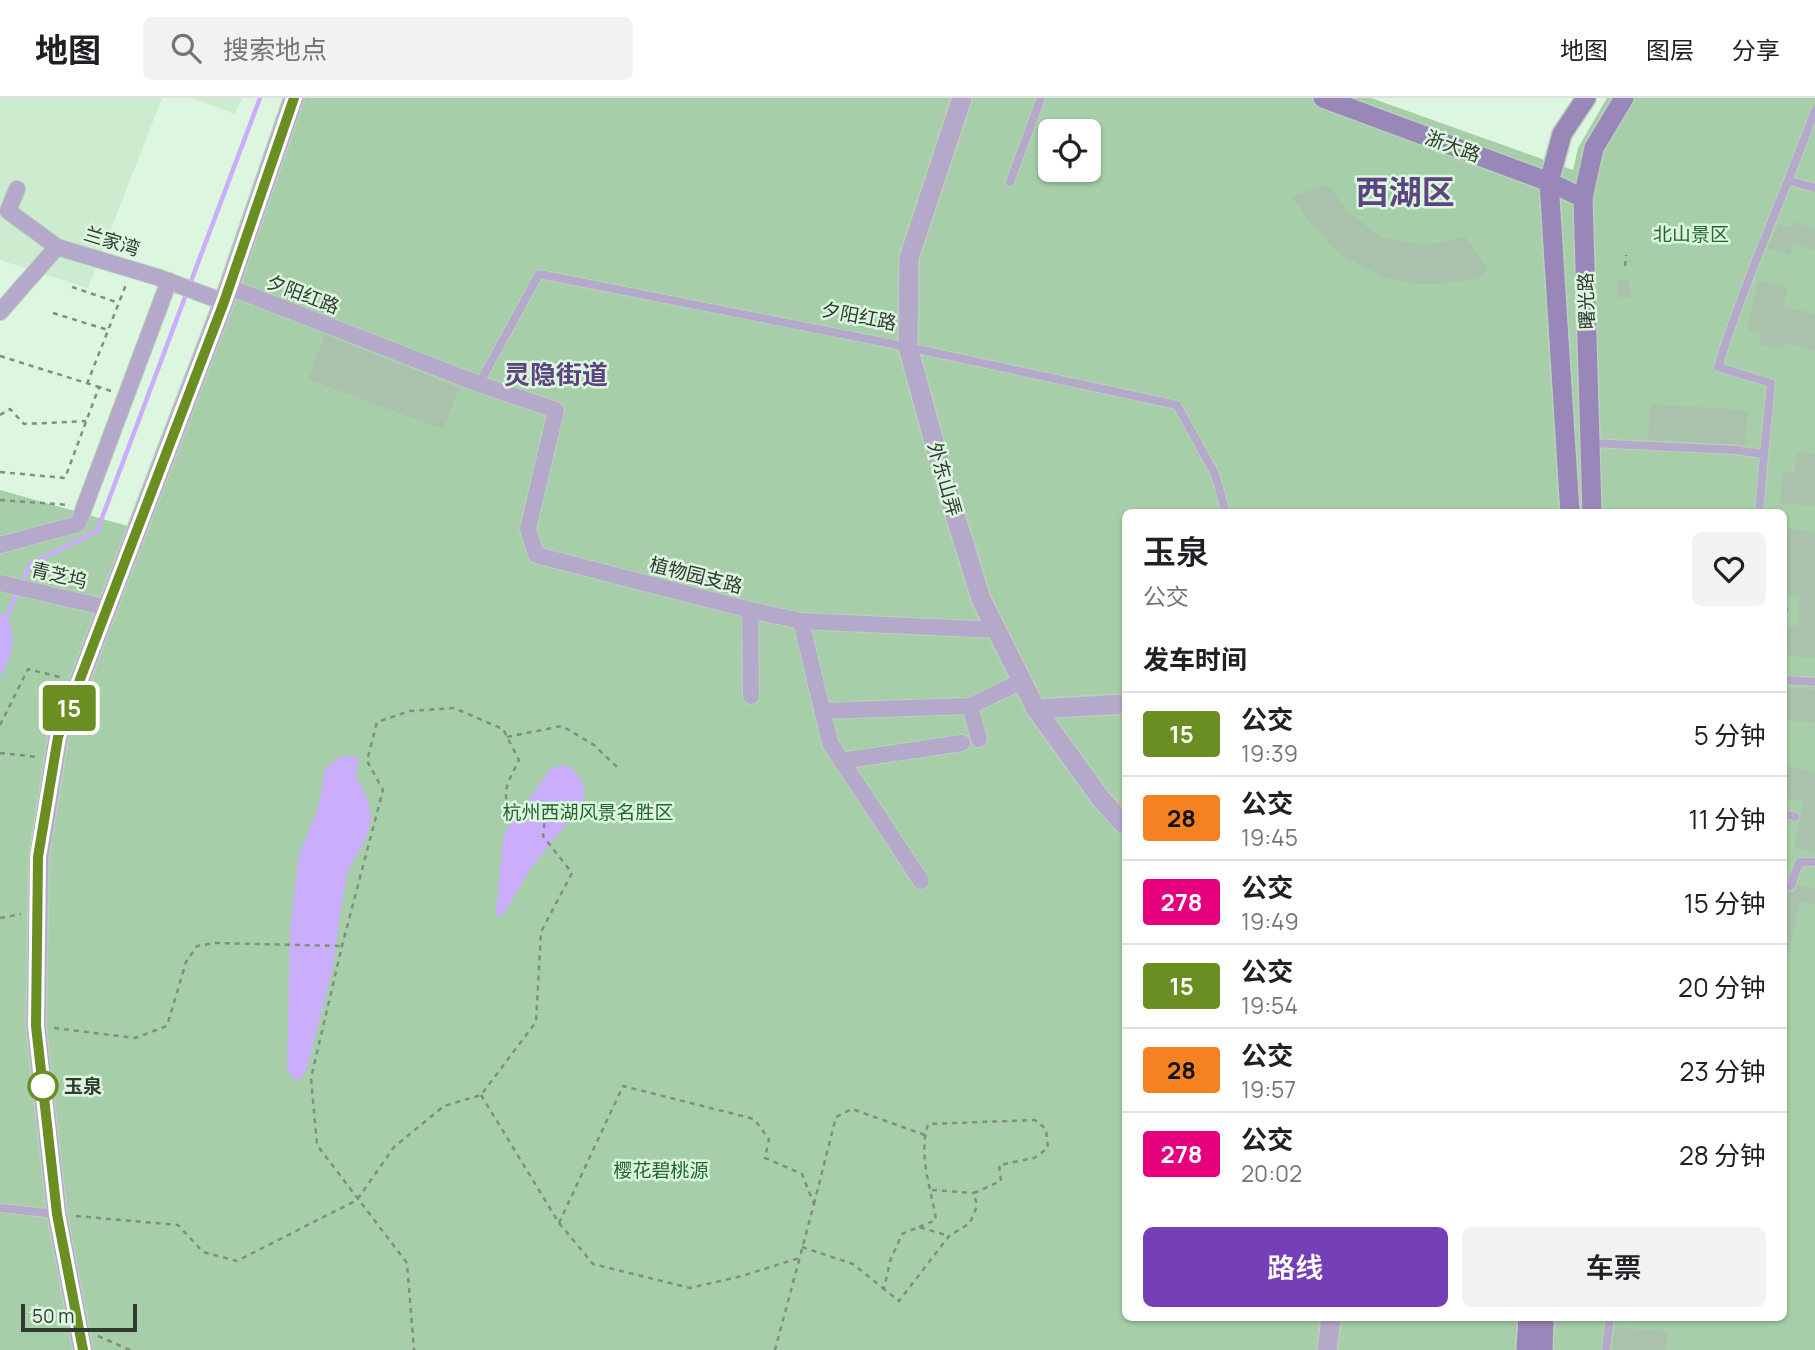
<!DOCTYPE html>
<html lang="zh">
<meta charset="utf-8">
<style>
:root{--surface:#fff;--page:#f2f2f2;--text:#202124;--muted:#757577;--line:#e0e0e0;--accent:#7540b7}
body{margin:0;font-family:Manrope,"Noto Sans SC",sans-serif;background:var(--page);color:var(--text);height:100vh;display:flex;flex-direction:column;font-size:26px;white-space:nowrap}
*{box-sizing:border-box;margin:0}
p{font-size:23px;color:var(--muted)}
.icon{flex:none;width:38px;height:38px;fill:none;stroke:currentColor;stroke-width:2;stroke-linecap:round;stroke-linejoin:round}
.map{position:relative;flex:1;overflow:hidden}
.drawer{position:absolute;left:1122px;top:411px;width:665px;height:812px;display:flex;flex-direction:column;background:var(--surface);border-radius:10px;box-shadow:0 2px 5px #0004}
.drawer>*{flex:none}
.badge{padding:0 14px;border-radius:5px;font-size:24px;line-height:46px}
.tools{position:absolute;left:1038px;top:21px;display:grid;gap:14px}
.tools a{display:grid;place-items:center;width:63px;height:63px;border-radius:10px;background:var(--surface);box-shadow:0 2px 5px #0004;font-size:35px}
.scale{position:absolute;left:21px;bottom:18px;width:116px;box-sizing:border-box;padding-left:7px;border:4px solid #313a31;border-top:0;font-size:19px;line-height:24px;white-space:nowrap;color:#313a31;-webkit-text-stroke:5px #ddf6df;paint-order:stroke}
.map>.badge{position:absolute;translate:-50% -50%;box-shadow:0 0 0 4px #fff}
h2{padding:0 21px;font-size:26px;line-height:63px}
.round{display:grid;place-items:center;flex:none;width:74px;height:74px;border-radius:10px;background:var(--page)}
.head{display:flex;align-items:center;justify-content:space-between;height:119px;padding:0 21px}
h1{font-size:33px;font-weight:600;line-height:52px}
.action{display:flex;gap:14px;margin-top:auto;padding:14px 21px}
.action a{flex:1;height:80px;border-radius:10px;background:var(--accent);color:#fff;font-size:28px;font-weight:600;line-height:80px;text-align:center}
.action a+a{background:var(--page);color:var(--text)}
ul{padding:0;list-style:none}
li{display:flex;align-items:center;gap:21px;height:84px;padding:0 21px;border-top:2px solid var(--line)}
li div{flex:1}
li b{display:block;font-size:26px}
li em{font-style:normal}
li .badge{min-width:77px;font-weight:700;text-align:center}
header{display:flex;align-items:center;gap:42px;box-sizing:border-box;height:98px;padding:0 35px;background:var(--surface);border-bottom:2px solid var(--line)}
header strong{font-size:33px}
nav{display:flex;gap:38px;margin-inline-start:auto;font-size:24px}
.search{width:490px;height:63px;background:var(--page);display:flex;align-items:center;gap:18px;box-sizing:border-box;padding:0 24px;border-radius:10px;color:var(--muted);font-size:26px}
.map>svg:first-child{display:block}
</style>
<header>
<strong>地图</strong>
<div class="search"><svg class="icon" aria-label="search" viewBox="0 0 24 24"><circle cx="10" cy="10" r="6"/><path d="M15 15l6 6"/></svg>搜索地点</div>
<nav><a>地图</a><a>图层</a><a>分享</a></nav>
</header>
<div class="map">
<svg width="1815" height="1252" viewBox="0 0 1815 1252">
<rect width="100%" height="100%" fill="#ddf6df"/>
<g fill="#cdeccf">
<polygon points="0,0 162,0 88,190 0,162"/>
<polygon points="192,0 242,0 235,16"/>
</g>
<path fill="#a6cfa9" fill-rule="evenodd" d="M 299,0 L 1371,0 L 1573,72 L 1578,50 L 1607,0 L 1815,0 L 1815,1252 L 0,1252 L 0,392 L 131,429 ZM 1050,33 L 1088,33 L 1088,72 L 1050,72 ZM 1125,415 L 1783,415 L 1783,1220 L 1125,1220 Z"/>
<g fill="#caaefb">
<path d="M 0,515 L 7,517 C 17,543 13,555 0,579 Z"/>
<polygon points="341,658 359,658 356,678 369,705 371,721 367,738 348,773 341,808 333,870 306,973 301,981 295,982 287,972 290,830 299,756 318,710 325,671"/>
<path d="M 567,667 C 582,678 586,687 583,705 L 529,773 L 503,818 L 498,818 L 496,815 L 503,740 L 506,733 L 551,670 Z"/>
</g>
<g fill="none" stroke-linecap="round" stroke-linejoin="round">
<polyline stroke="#caaefb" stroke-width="4.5" points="7,517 30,466 97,433 260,0"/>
</g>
<g fill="#aac1ab">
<polygon points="1328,87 1347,113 1381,139 1402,144 1426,146 1447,144 1464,138 1488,171 1477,181 1437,186 1413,186 1386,180 1364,169 1340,156 1307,121 1292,98"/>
<polygon points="1794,124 1815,130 1815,152 1794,146 1790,157 1768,151 1778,126 1792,130"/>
<polygon points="1629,181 1630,200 1618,201 1617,182"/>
<polygon points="1759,182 1788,189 1783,208 1815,216 1815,253 1785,245 1783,252 1759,246 1761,236 1746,232"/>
<polygon points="325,237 459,290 443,331 308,281"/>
<polygon points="1650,306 1748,312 1745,347 1648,341"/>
<polygon points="1797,354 1815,356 1815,408 1780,405 1783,373 1795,374"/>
<polygon points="1783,431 1815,434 1815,560 1783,557 1783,528 1798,529 1799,499 1783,498"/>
<polygon points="1783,589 1815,592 1815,625 1783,622"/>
<polygon points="1783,667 1815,675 1815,754 1794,749 1804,704 1783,699"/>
<polygon points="1798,787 1815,791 1815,807 1800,804 1788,857 1783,857 1783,794 1794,794"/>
<polygon points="1615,1229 1668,1234 1666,1252 1613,1252"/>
</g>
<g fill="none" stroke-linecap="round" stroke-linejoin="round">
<defs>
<g id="service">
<polyline points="1790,83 1815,90"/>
<polyline points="1010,84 1041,0"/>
<polyline points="479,286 539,176 908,249 1177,307 1215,376 1226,415"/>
<polyline points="1590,345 1735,352 1764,356 1759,415"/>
<path d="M 1764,356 L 1771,285 L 1718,269 C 1745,181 1784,98 1815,12"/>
<polyline points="1783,511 1785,511"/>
<polyline points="1783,582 1815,584"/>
<polyline points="1783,715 1795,719"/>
<polyline points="1783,787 1791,788 1799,764 1815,764"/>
<polyline points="0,1110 57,1116"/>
<polyline points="1606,1252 1610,1220"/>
</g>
<g id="minor">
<polyline points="17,91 8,113 57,149"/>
<polyline points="229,189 479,286 556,312 528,431 536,457 750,512 801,523 997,532"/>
<polyline points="0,214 57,149 157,179 224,204"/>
<polyline points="0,447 78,426 169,183"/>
<polyline points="0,485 108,510"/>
<polyline points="750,512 751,598"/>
<polyline points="801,523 830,645 921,783"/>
<polyline points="970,608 979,641"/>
<polyline points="822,613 970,608 1022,583"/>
<polyline points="841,663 962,645"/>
</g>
<g id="tertiary">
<polyline points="962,0 909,160 908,249 947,391 981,501 1036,611 1101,701 1125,727"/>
<polyline points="1036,611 1125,606"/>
<polyline points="83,1252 57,1116 36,928 39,759 58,639 224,204 294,0"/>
<polyline points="1327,1252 1331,1220"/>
</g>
<g id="secondary">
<polyline points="1323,0 1549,84 1583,100"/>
<polyline points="1570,415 1549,84 1562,36 1586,0"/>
<polyline points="1592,415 1583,100 1594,50 1624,0"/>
<polyline points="1526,1252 1528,1220"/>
<polyline points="1543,1252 1544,1220"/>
</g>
</defs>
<use href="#service" stroke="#bbd0bc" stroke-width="10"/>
<use href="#minor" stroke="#bbd0bc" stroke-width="18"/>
<use href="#tertiary" stroke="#bbd0bc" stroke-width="22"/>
<use href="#secondary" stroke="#bbd0bc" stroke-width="22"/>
<g stroke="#7f8f80" stroke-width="2.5" stroke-dasharray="5 5" stroke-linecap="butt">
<polyline points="1625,168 1626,157"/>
<polyline points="72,189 119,205"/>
<polyline points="53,215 108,232"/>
<polyline points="0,258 99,289"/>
<polyline points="87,286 127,184"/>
<polyline points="0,317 10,311 24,326 86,323"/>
<polyline points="0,374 65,380 99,289 111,293"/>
<polyline points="0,402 70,407"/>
<polyline points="0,627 28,571 63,580"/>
<polyline points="507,639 562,628 594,647 617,669"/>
<polyline points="0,655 38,659"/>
<polyline points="0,820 21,816"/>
<polyline points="54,930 135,940 167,928 186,864 197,848 215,845 341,848"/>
<polyline points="481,997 559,1125 593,1166 690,1190 742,1178 799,1160"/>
<polyline points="932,1092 974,1095"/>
<polyline points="814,1106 836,1019 852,1011 925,1037"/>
<path d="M 76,1118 L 178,1127 L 203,1154 L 237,1163 L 357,1102 L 394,1049 L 444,1008 L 481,997 L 536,924 L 541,834 L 572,775 L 543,738 L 545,720 C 531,710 530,707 513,714 C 498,695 510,682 519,662 L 503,631 L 454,610 L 410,613 L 377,624 L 367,663 L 383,692 L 342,848 L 311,980 L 317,1047 L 407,1165 L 414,1252"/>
<polyline points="559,1125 623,988 754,1021 769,1041 765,1060 802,1076 814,1106 775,1252"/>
<path d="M 919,1129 L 936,1122 C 931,1089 918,1059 928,1026 L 1035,1022 L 1046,1031 L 1048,1050 L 1034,1060 L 999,1067 L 1001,1083 L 974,1095 L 977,1108 L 970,1125 L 949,1138 L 899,1203 L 884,1191 L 890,1163 L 902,1136 L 919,1129 L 949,1138"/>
<polyline points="802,1149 853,1166 884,1191"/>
<polyline points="98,1238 130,1252"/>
</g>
<use href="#service" stroke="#b4a9cb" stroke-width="8"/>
<use href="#minor" stroke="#b4a9cb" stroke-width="16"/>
<use href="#tertiary" stroke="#b4a9cb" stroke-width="19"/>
<use href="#secondary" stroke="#9887b8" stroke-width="19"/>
</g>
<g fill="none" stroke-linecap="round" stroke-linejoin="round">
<defs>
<polyline id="line" points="83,1252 57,1116 36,928 38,759 58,639 224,204 294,0"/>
</defs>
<use href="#line" stroke="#fff" stroke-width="16"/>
<use href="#line" stroke="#6b8e23" stroke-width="10"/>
</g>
<circle fill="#fff" stroke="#6b8e23" stroke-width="3.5" cx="43" cy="988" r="14"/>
<g text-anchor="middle" stroke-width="5" stroke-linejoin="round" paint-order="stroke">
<g font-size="19" fill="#313a31" stroke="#ddf6df">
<text transform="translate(1453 48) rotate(20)" y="7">浙大路</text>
<text transform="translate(112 143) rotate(17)" y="7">兰家湾</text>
<text transform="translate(303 196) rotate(21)" y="7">夕阳红路</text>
<text transform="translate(1586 203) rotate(-92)" y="7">曙光路</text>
<text transform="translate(859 218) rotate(11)" y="7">夕阳红路</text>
<text transform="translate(945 381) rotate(74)" y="7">外东山弄</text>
<text transform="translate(59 477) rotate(13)" y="7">青芝坞</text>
<text transform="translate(696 477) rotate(14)" y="7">植物园支路</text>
</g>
<g font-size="19" fill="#20652d" stroke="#ddf6df">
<text x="1691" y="143">北山景区</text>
<text x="588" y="721">杭州西湖风景名胜区</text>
<text x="661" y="1079">樱花碧桃源</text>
</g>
<g font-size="19" font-weight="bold" fill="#313a31" stroke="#ddf6df" text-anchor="start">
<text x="64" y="995">玉泉</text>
</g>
<g font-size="26" font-weight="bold" fill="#5c4481" stroke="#ddf6df">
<text x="556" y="286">灵隐街道</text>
</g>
<g font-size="33" font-weight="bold" fill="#5c4481" stroke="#ddf6df">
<text x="1405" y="106">西湖区</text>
</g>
</g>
</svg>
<div class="tools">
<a><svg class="icon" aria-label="locate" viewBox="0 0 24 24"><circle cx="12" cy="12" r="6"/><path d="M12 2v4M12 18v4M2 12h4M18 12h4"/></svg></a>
</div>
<div class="scale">50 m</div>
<b class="badge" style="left:69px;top:610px;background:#6b8e23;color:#fff">15</b>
<section class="drawer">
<div class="head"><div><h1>玉泉</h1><p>公交</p></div><a class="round"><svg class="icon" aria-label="heart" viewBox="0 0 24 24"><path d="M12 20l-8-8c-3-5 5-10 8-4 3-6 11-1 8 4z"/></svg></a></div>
<h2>发车时间</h2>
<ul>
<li><span class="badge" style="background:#6b8e23;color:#fff">15</span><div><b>公交</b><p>19:39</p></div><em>5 分钟</em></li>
<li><span class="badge" style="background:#f58220;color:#111">28</span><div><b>公交</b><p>19:45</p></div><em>11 分钟</em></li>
<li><span class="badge" style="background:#e6007e;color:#fff">278</span><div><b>公交</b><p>19:49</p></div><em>15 分钟</em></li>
<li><span class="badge" style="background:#6b8e23;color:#fff">15</span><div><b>公交</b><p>19:54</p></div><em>20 分钟</em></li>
<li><span class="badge" style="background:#f58220;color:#111">28</span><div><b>公交</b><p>19:57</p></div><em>23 分钟</em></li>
<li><span class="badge" style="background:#e6007e;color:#fff">278</span><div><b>公交</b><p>20:02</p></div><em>28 分钟</em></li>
</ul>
<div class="action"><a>路线</a><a>车票</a></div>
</section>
</div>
